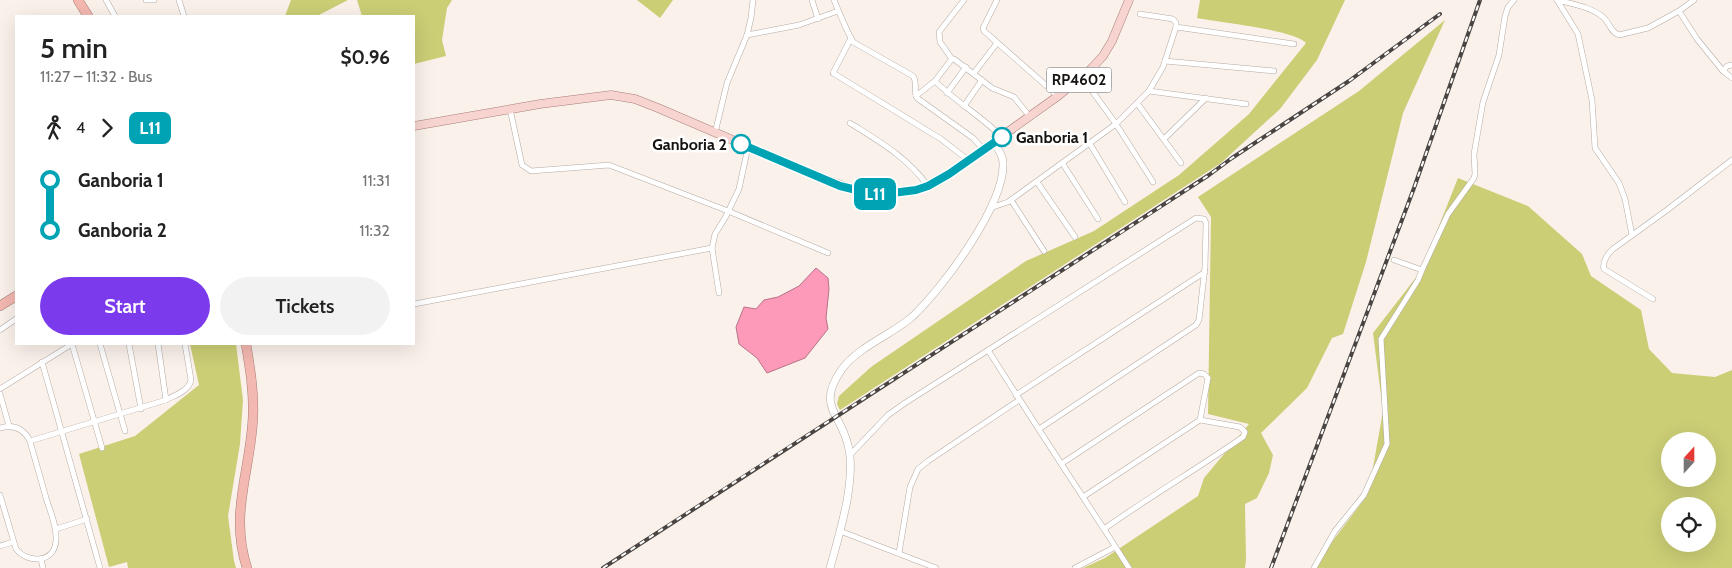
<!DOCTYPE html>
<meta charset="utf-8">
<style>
:root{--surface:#fff;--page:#f2f2f2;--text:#222;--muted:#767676;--accent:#7c3aed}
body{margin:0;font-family:Cabin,sans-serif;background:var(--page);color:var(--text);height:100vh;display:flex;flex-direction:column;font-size:19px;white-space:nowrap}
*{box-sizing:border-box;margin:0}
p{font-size:16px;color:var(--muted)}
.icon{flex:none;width:28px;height:28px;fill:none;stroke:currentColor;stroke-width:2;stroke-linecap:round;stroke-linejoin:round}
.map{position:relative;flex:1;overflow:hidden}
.sheet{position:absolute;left:15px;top:15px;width:400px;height:330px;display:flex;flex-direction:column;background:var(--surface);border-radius:0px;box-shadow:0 5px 20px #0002}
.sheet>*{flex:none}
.badge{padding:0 10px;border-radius:8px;font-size:18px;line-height:32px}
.needle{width:32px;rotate:21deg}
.fabs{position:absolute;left:1661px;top:432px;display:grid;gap:10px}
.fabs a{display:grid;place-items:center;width:55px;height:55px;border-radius:50%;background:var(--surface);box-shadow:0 5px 20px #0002;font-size:25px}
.map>.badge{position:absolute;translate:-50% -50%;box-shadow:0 0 0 2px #fff}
.legs{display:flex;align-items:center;gap:8px;height:55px;padding:0 25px;font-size:16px}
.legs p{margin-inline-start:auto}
.head{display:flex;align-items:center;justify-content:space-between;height:85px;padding:0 25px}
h1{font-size:28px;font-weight:600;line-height:38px}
.action{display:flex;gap:10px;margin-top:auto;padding:10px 25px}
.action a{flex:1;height:58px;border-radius:30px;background:var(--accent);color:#fff;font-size:20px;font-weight:600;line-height:58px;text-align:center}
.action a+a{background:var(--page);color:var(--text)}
ul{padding:0 25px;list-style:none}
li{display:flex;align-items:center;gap:18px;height:50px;font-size:19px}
li i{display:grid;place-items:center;width:8px;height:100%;margin:0 6px;background:currentColor}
li i::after{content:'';width:12px;height:12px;margin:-6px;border:4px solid;border-radius:50%;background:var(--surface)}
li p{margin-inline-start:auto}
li:first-child i{background:linear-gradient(#0000 50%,currentColor 0)}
li:last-child i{background:linear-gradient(currentColor 50%,#0000 0)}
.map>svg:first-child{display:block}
</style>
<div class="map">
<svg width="1732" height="568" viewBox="0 0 1732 568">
<rect width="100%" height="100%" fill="#fbf1eb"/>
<g fill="#cbce75" fill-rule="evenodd">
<polygon points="291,0 348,0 317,16 285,16"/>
<polygon points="357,0 452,0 447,8 442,40 446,56 414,64 414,16 362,16"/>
<polygon points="637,0 673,0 660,18"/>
<path d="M 1200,0 L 1345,0 L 1317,60 L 1280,109 L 1221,163 L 840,410 L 837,404 L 839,396 L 871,367 L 1026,261 L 1094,231 L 1179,175 L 1249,114 L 1306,43 C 1296,30 1217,22 1197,18 Z"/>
<polygon points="1445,20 1403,113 1366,262 1343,334 1332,338 1307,388 1261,433 1273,455 1269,473 1257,498 1245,504 1246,560 1245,568 1083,568 1105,558 1198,496 1204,478 1249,424 1208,414 1211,217 1198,197 1359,91"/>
<path d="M 1458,178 L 1528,206 L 1582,254 L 1591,276 L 1641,310 L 1649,349 L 1672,373 L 1715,377 L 1732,370 L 1732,568 L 1312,568 L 1363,501 L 1369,490 L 1383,411 L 1373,333 L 1421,271 ZM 1670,441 L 1708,441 L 1708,479 L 1670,479 ZM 1670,506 L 1708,506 L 1708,544 L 1670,544 Z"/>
<polygon points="190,344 236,344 243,400 240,444 228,516 234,561 236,568 128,568 127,562 109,567 79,454 135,436 199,385"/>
</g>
<polygon fill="#fd99b9" stroke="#b87187" points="816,268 828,278 829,289 826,318 828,329 805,358 767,373 757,358 739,344 736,327 744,307 756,309 764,300 778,297 799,286"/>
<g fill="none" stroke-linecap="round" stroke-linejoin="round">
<defs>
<g id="street">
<polyline points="106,0 115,16"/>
<polyline points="146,0 154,0"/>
<polyline points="179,0 184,16"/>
<polyline points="812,0 818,19"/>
<path d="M 834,0 C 840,15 846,29 853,42 L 913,76 C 918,83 913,91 917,98 L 973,138 L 984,150"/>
<polyline points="997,0 983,28 984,31 1058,96"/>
<polyline points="1557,0 1578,34 1592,100 1595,148 1619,183 1625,199 1632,235"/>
<path d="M 1557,0 C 1572,4 1591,7 1603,17 C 1610,23 1610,32 1619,35 L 1648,28 L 1679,11 L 1697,39 L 1723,71"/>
<polyline points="1679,11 1694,0"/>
<polyline points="1140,14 1173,19 1176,23 1176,27"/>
<polyline points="747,35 799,25 838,11"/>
<polyline points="851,38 833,73 941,139 968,160"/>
<polyline points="952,59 940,42 939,32 964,0"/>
<polyline points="1165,61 1274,71"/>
<polyline points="1732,65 1727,66 1723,71 1732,78"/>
<polyline points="974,73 997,43"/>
<polyline points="1082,77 1116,124 1153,182"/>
<path d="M 935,81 C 956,102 981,116 1002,137"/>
<polyline points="1149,91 1246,104"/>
<polyline points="947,93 966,67"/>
<polyline points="916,96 935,81 951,60 954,59 992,88 1014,97 1030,117"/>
<polyline points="1137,103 1181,163"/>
<polyline points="964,106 982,80"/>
<polyline points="510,109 522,165 531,171 609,165 728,211 828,253"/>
<path d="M 850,123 C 880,142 907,157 928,186"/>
<polyline points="715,133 727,83 747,35 751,18 753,0"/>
<polyline points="1164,139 1206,98"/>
<polyline points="1090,144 1125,202"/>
<polyline points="1063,164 1098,219"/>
<polyline points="1037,182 1075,237"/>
<polyline points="1011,200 1044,251"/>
<polyline points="990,208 1008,202 1116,124 1149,91 1163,67 1176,27 1294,44"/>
<polyline points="1422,270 1448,214 1474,178 1475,174 1474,154 1483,102 1499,55 1505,16 1508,7 1514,0"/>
<polyline points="719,293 712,248 715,234 725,218 739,189 748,147"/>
<path d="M 1653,299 L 1604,269 C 1602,262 1608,253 1613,249 L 1667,210 L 1732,160"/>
<polyline points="414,304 712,248"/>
<polyline points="0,330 16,319"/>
<polyline points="72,344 102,448"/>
<polyline points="100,344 125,431"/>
<polyline points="129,344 141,409"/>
<polyline points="158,344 166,400"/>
<path d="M 988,350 C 1026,410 1065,470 1104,529 C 1149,497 1197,469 1243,437 L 1245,432 L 1240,427 L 1200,420 L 1208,378 L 1204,374 L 1199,373 L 1061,464"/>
<polyline points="42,362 100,568"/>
<polyline points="0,389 72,344"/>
<polyline points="0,394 9,426"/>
<polyline points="1016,395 1205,272"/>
<path d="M 0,428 C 14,424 24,429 30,441 C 35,460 41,479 46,498 C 50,511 57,526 56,540 C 55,563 28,564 16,549 L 0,495"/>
<path d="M 30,441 L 166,400 C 175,395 189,391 191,380 L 185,344"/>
<polyline points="850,455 888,415 905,403 1196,218 1204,219 1206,223 1205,267 1199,320 1196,325 1039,429"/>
<polyline points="1083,497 1200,420"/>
<polyline points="56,529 87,519"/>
<polyline points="1104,529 1129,568"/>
<polyline points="840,531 936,568"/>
<polyline points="0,546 13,542"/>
<polyline points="899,553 910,487 918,469 928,461 1019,400"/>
<polyline points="41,559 43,568"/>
<polyline points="1075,568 1115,547"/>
<polyline points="1314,568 1335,531 1364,495 1387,444 1381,339 1418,280 1422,270 1394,260"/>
</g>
<path id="secondary" d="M 830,568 C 839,535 857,479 848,445 C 840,412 816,406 842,369 C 858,347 891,335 912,317 C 942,289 1005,205 1003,163 C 1003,155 998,149 993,143"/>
<polyline id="primary" points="414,126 540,104 611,95 635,99 658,108 819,177 860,192 877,195 916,190 928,186 949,174 1058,96 1091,69 1103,56 1112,41 1129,0"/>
<g id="highway">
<polyline points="78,0 88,16"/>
<polyline points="0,306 16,296"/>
<path d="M 246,344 C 250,368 254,392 253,416 C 251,470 229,513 247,568"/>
</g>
</defs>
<use href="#street" stroke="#b3aaa4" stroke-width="6"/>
<use href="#secondary" stroke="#b3aaa4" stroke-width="8"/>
<use href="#primary" stroke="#a67e78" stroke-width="9"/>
<use href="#highway" stroke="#a67e78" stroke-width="10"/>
<use href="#street" stroke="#fff" stroke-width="5"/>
<use href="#secondary" stroke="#fff" stroke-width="7"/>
<use href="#primary" stroke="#f8d4d0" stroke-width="8"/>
<use href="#highway" stroke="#f3b8b0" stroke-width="9"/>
<defs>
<g id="rail">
<path d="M 603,568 C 804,436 1007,307 1209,175 L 1232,158 L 1349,81 L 1440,14"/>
<polyline points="1271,568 1414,188 1480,0"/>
</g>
</defs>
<use href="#rail" stroke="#4a4542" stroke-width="4"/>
<use href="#rail" stroke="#fff" stroke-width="2" stroke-dasharray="5.5" stroke-linecap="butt"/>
</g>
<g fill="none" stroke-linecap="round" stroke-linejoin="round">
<defs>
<polyline id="line-1" points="741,144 840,186 877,195 916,190 928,186 949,174 1002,137"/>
</defs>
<use href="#line-1" stroke="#fff" stroke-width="11"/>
<use href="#line-1" stroke="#00a3b4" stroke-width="8"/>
</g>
<g fill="#fff" stroke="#00a3b4" stroke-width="2.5">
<circle cx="1002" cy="137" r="9"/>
<circle cx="741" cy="144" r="9"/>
</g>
<g text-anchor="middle" stroke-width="5" stroke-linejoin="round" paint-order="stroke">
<rect fill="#fff" stroke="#5c5a58" stroke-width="1" x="1046.5" y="67.5" width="65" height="25" rx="4"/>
<g font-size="15" font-weight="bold" fill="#161311">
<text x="1079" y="85">RP4602</text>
</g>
<g font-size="16" font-weight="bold" fill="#161311" stroke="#fff" text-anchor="start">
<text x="1016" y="143">Ganboria 1</text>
<text x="727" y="150" text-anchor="end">Ganboria 2</text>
</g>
</g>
</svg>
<div class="fabs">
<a><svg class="needle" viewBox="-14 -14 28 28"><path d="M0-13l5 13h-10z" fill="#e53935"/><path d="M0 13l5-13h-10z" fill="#767676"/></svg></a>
<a><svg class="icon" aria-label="locate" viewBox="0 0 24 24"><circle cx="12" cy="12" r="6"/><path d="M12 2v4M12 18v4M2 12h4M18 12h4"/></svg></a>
</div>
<b class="badge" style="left:875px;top:194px;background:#00a3b4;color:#fff">L11</b>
<section class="sheet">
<div class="head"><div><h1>5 min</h1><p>11:27 – 11:32 · Bus</p></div><b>$0.96</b></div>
<div class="legs"><svg class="icon" aria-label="walk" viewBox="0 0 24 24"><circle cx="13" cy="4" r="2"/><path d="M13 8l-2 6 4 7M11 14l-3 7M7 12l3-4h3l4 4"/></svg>4<svg class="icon" aria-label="forward" viewBox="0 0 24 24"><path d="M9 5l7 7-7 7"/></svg><b class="badge" style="background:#00a3b4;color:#fff">L11</b></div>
<ul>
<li><i style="color:#00a3b4"></i><b>Ganboria 1</b><p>11:31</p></li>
<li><i style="color:#00a3b4"></i><b>Ganboria 2</b><p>11:32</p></li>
</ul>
<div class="action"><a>Start</a><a>Tickets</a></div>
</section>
</div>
